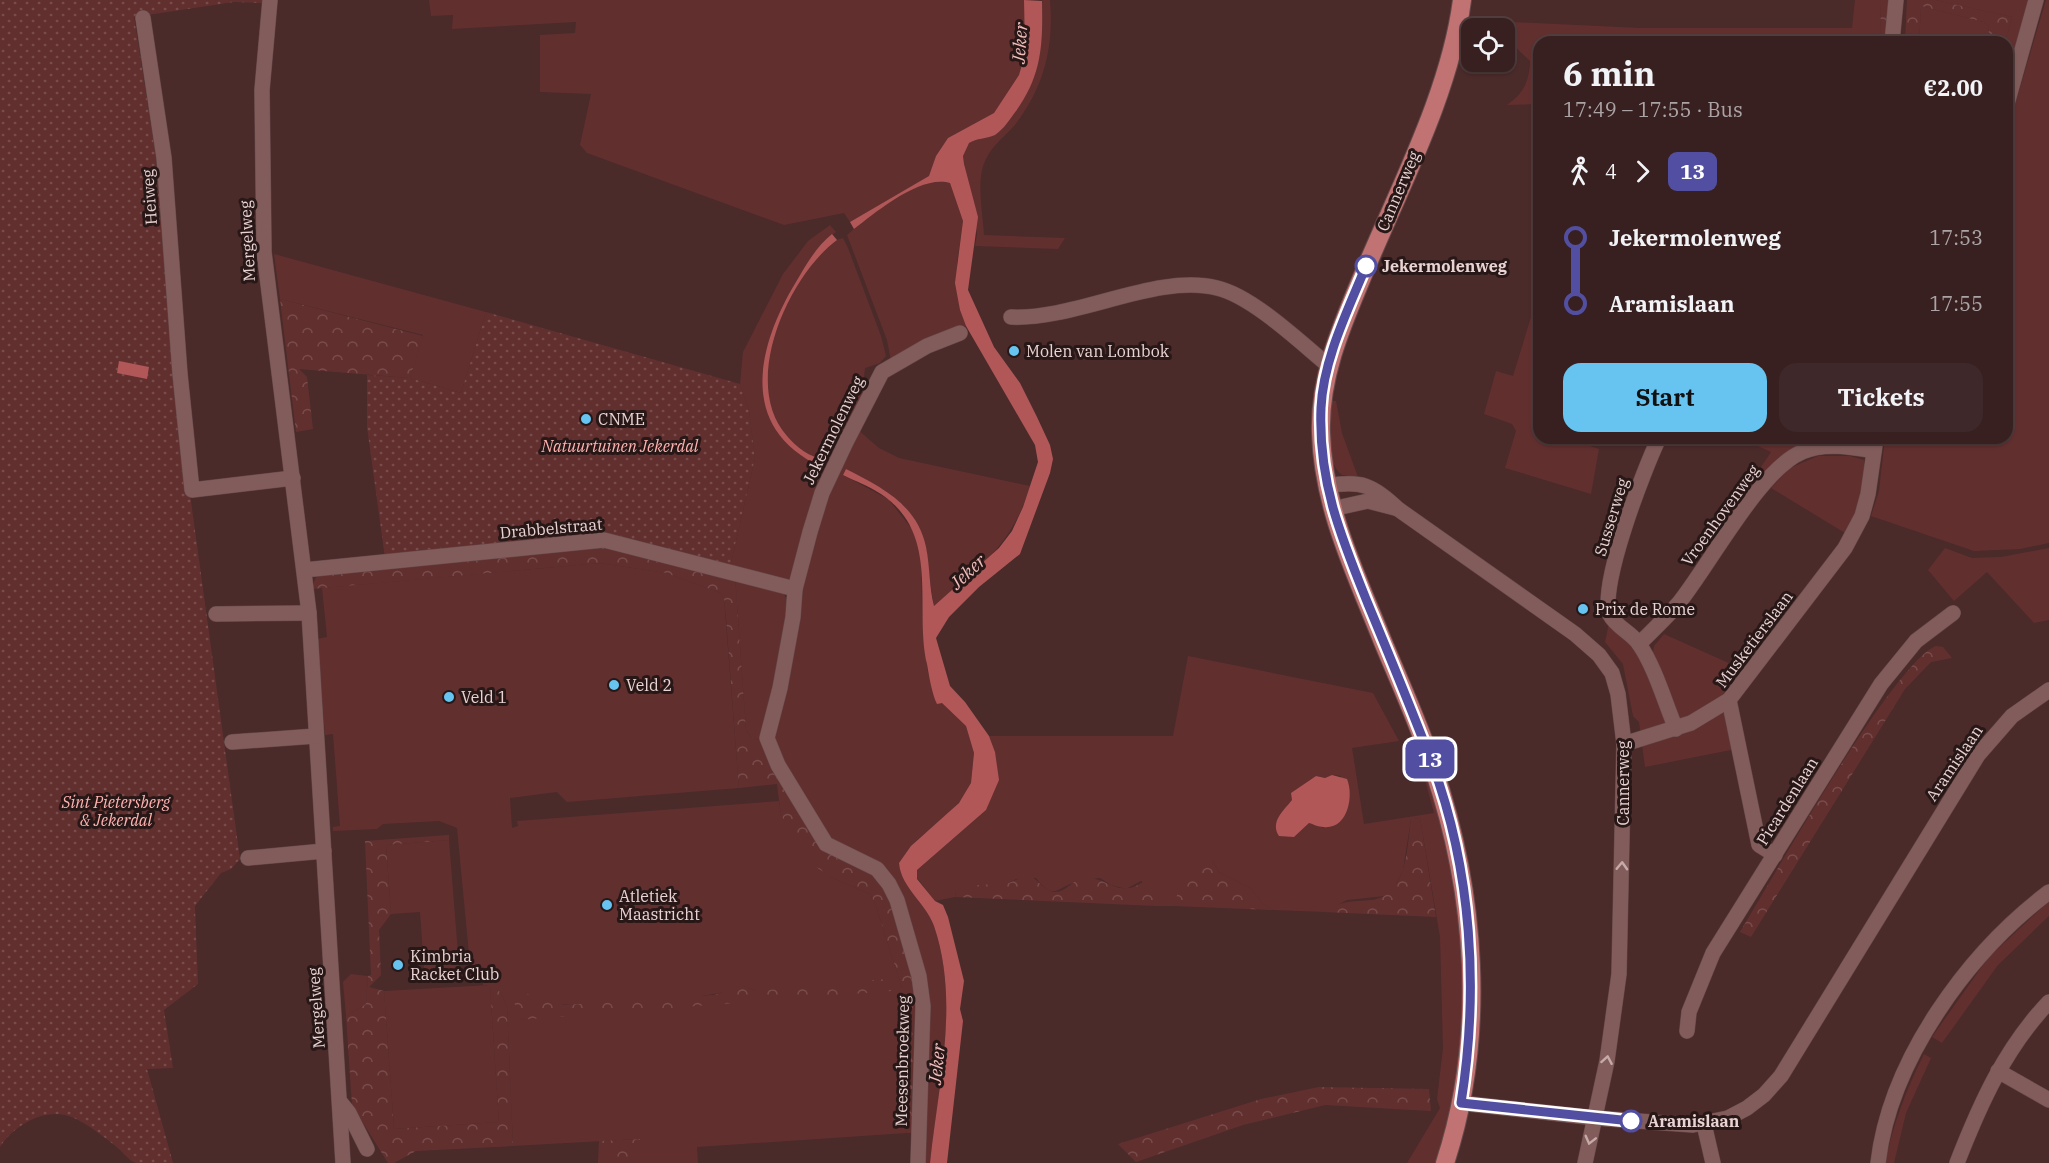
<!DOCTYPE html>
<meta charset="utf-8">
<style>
:root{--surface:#382020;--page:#3f2829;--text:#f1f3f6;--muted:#aba3a5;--line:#523e3e;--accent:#67c4f0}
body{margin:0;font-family:"IBM Plex Serif",serif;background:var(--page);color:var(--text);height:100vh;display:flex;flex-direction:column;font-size:22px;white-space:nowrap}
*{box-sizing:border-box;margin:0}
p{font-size:20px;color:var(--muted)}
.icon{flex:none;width:33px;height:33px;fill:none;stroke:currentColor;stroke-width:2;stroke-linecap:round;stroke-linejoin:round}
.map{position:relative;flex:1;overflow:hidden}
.panel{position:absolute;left:1533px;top:36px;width:480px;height:408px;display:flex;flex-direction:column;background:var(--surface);border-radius:18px;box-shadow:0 2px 4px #0004,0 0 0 2px var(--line)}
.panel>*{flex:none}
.badge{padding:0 12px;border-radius:9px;font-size:21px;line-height:39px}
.controls{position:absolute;left:1461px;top:18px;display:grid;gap:12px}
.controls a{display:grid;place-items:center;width:54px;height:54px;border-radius:12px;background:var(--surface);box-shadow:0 2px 4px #0004,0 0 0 2px var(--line);font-size:30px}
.map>.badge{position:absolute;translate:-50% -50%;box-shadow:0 0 0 3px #fff}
.legs{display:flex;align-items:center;gap:9px;height:66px;padding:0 30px;font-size:20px}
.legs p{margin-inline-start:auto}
.overview{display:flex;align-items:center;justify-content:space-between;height:102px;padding:0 30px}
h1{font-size:33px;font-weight:800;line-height:45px}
.action{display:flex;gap:12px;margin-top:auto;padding:12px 30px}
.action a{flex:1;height:69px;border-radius:18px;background:var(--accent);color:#111;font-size:24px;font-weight:800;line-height:69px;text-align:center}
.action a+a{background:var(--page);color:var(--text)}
ul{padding:0 30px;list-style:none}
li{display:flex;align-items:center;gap:21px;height:66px;font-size:22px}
li i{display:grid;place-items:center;width:9px;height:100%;margin:0 8px;background:currentColor}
li i::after{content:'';width:15px;height:15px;margin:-8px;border:4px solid;border-radius:50%;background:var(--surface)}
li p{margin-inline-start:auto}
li:first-child i{background:linear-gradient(#0000 50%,currentColor 0)}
li:last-child i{background:linear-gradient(currentColor 50%,#0000 0)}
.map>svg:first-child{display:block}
</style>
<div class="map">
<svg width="2049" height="1163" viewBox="0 0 2049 1163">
<defs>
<pattern id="forest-crowns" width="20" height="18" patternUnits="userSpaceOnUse" patternTransform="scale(1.5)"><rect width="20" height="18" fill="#622f2f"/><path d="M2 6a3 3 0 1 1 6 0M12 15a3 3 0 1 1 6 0" fill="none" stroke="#794c4c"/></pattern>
<pattern id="park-dots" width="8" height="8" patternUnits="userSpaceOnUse" patternTransform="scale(1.5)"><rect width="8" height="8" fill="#622f2f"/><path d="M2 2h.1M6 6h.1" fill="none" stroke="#794c4c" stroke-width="1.8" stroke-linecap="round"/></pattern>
</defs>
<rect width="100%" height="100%" fill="#4b2a2a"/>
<g fill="#622f2f" fill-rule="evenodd">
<polygon points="429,0 1024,0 1025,54 1019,75 994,113 948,138 936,156 930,176 850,222 844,213 784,225 587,153 580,145 591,94 540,92 540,35 575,33 576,22 452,29 453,15 431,16"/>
<path d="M 1042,0 L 1050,0 C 1054,47 1044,88 1014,126 C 1002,139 989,148 983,166 C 977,187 983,214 984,235 L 1065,238 L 1058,249 L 975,246 L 977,234 L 964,164 L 963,156 L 968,143 C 977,138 987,139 995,134 C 1004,129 1010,119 1016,110 C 1042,75 1043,43 1042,0 Z"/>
<path d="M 1855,0 L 1881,0 L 1880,42 L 1539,42 L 1539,104 L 1507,105 C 1524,93 1529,82 1530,61 L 1510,42 L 1511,22 L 1640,28 L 1852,28 Z"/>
<polygon points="1935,0 2030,0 2007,79 2005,42 2012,17"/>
<polygon points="2046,0 2049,0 2049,543 2020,549 1974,551 1871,516 1879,491 1885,438 2007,438 2007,368 2014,356 2007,352 2007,132"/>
<polygon points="1921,6 1984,22 1989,26 1988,42 1919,42"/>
<path d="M 938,181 L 950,183 L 963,221 L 957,263 L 960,310 L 966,326 L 891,361 L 887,340 L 847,235 C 872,214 905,186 938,181 Z"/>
<polygon points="830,225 836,232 832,235 837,240 843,238 848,248 881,336 886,356 880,363 865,368 861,403 792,578 789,580 730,567 755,458 749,411 740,384 743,352 783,274 808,241"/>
<polygon points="274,254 486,312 461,393 410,378 423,335 280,299"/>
<polygon points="1531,317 1539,319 1539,438 1566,438 1599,449 1591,494 1505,468 1516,431 1512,424 1484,414 1496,371 1513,376"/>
<path d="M 1331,401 L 1336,401 L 1342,433 L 1358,477 L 1342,475 C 1323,460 1330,423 1331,401 Z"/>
<path d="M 857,429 L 879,448 L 899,458 L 1030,486 C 1012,546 979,567 934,606 C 920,523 927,510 846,469 L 843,475 L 888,499 L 912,529 L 921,553 L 922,614 L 928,673 L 942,703 L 966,726 L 974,753 L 971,783 L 967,794 L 944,818 L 917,840 L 899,863 C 901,888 926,903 934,926 C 960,1002 938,1085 930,1163 L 922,1163 L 910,931 L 832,844 L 776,752 L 772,735 L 801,581 L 819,513 Z"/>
<polygon points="1740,438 1867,438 1859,443 1813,443 1725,528 1725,521 1771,452"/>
<path d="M 1818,456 L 1850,456 L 1864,460 C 1869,482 1856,514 1845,533 L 1771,488 L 1790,468 Z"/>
<polygon points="1945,548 1972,558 2001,557 2049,548 2049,620 2034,623 1987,572 1954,601 1928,570"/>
<path d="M 600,563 L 666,573 L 721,593 L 724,598 L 739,788 L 567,802 L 557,792 L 510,798 L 512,828 L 518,826 L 517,821 L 779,801 L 781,815 L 831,877 L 870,894 L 875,903 L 902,988 L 907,1133 L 697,1147 L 698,1163 L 640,1163 L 639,1139 L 513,1146 L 507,1007 L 501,993 L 483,977 L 474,977 L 469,954 L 457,828 L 439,821 L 383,824 L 377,829 L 333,831 L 333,827 L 340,826 L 333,734 L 325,735 L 317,639 L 327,637 L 322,588 ZM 512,986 C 524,994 536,1000 550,1003 C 579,1009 719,999 744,986 L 756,991 L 519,1020 Z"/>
<polygon points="735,576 783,591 789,605 765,743 751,737 746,730"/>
<polygon points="1609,623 1632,644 1640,657 1653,653 1654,646 1664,634 1742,669 1721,698 1736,749 1645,767 1639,722 1633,716 1623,664 1605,642"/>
<path d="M 1188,656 L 1373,693 L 1399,741 L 1352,748 L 1364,824 L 1434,813 L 1425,780 L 1433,783 L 1455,891 L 1467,977 L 1462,1068 L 1439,1163 L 1407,1163 L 1440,1108 L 1437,1099 L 1443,1048 L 1440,937 L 1420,818 L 1411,819 L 1403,870 L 1394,889 L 1385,896 L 1347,900 L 1324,912 L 1273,910 L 1263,904 L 1250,888 L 1219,872 L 1212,860 L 1180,890 L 1174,906 L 1157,906 L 1157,890 L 1141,881 L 1126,889 L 1111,885 L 1100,878 C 1092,879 1084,880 1076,882 C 1057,887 1054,902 1036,878 L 1016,879 L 1009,883 L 955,893 L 955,897 L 935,901 L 917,878 L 917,870 L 986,810 L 995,752 L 989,736 L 1173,736 ZM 1332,775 L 1341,776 L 1324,828 L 1309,823 L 1294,837 L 1280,814 L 1292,800 L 1293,792 L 1316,776 L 1325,778 Z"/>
<polygon points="449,840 460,979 425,982 420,912 391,914 386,845"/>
<polygon points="2049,901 2049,916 1998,965 1942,1043 1932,1037 1988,958"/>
<polygon points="351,974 368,976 366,1004 346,1016 343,982"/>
<polygon points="490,985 499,1122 394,1129 384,991"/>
<path d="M 1924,1054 L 1931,1058 L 1906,1113 L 1894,1163 L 1885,1163 C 1893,1124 1906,1090 1924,1054 Z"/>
</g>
<g fill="url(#forest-crowns)">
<polygon points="1881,0 1889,0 1888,42 1880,42"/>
<polygon points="1907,0 1935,0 2012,17 2005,42 1988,42 1989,26 1984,22 1921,6 1919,42 1905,42"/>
<polygon points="280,299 423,336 410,378 299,369 307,377 313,429 296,432"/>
<polygon points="603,544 735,576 746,730 751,737 765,743 820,841 869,868 887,886 918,988 917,1133 907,1133 902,988 875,903 870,894 831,877 813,865 781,815 777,784 739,788 726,618 724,598 721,593 666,573 600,563 312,589 315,579 319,574"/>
<path d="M 1936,646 L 1943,647 L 1952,658 L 1931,662 L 1905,689 L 1751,937 L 1740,932 C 1770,883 1894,662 1936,646 Z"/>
<path d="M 1420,818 L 1436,917 L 1324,912 C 1341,900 1352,902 1372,900 C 1408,895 1407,846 1411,819 Z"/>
<polygon points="449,835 449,840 386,845 391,914 379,930 381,975 369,987 384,991 394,1129 499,1122 490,985 483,985 483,976 501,993 507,1007 513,1146 416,1151 394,1163 388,1163 352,1105 346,1016 366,1004 368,976 371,975 365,841"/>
<polygon points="1204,857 1212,860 1219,872 1250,888 1263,904 1273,910 1174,906 1184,870"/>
<path d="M 1027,875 C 1038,878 1043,891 1055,892 C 1067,892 1073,879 1084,878 C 1101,876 1113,891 1129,888 C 1137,887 1143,881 1151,878 L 1157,890 L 1157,906 L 955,897 L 956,889 L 963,886 L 1009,883 Z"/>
<polygon points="886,979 891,991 518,1020 511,985 537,999 565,1005 713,995 744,986 756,991"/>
<polygon points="1319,1087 1429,1089 1431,1111 1325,1105 1243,1125 1136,1162 1118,1144 1261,1099"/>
<polygon points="640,1139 640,1163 598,1163 599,1141"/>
</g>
<g fill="url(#park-dots)">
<path d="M 0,0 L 264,0 L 264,3 L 234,2 L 134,17 L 156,157 L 166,285 L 190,494 L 240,859 L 231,869 L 221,873 L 195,906 L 198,984 L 164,1010 L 173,1068 L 147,1069 L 173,1163 C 162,1163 146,1163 136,1163 C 129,1161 123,1152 118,1148 C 104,1137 88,1124 72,1117 C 45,1106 13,1126 0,1147 Z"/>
<polygon points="486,312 740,384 749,411 755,458 730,567 627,538 385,558 367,427 367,375 410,378 461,393"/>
</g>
<g fill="#b15758">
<path d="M 1024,0 L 1042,1 C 1043,44 1042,75 1016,111 C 1010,119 1004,129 995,135 C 986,139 977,138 969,143 L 963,156 L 964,164 L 978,217 L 968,290 L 994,347 L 1020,383 L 1037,417 L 1050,445 L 1053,459 L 1050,473 L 1020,554 L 979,587 L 949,617 L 936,638 L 950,686 L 965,702 L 989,736 L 995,752 L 999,780 L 986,810 L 917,870 L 917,879 L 935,901 L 943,905 L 948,917 L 964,981 L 960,1009 L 963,1021 L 947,1163 L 930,1163 C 938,1085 960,1002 934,926 C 926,903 901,888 899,863 L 911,846 L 959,803 L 971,783 L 974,753 L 966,726 L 942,703 L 937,704 C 932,694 929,676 927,664 C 914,605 941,534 881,494 C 869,486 855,481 843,475 L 846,469 C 881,487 917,504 926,547 C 930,566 929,587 934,606 L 999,548 L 1012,531 L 1023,507 L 1038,462 L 1035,445 L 966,326 L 960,310 L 955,283 L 963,221 L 950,183 C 921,174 876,212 854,229 L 850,222 L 929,176 L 936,156 L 948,138 L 994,113 L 1019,75 L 1025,54 Z"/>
<path d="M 832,234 L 837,240 C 788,276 740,384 787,436 C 796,447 810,458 825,459 L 822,467 C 738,429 756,348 796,282 C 806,265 816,247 832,234 Z"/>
<polygon points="119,361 149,367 147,379 117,373"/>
<path d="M 1332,775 L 1347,779 C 1354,796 1348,830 1323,827 C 1318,827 1313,824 1309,823 L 1294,837 L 1279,836 C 1270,822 1283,811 1292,800 L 1291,793 L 1316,776 L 1325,778 Z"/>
</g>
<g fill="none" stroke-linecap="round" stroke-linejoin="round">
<defs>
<g id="minor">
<polyline points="270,0 262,90 264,252 309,613 343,1163"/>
<polyline points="143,18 164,158 180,374 192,490 293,478"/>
<polyline points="1892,42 1896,0"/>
<polyline points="2007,104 2036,0"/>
<path d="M 1011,317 C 1077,320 1156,273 1217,288 C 1252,296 1300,342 1329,366"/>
<path d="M 1659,438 C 1645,467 1598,587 1610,615 C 1616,627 1632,633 1639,644 C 1655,667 1665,703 1676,729"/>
<path d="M 1327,486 C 1361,480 1373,485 1398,509 L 1575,634 L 1599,655 L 1612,673 L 1618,694 L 1624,744 L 1619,974 L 1607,1061 L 1585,1163"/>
<polyline points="1332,509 1368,501 1395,508"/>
<polyline points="304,570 604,540 795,589"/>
<polyline points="216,614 309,613"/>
<path d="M 1639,644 C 1652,631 1666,618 1678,604 C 1709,566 1760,469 1802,452 C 1824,442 1852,447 1874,451"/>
<polyline points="232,742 316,736"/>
<polyline points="1624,744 1691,723 1729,700"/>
<polyline points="1775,855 1759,845 1729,700 1845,548 1862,516 1868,494 1876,438"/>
<polyline points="248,858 324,851"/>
<polyline points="1687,1031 1689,1012 1713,953 1881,684 1916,641 1953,613"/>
<polyline points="1998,1071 2049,1100"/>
<polyline points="341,1103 349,1113 367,1149"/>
<polyline points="1461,1103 1596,1118 1693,1125 1728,1118 1747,1108 1764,1095 1781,1076 1978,755 2012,716 2049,690"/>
<polyline points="1704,1124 1713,1163"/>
<polyline points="918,1163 923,1006 919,976 897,900 889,884 877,869 826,844 778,765 767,738 780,688 793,617 795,589 810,532 822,493 846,442 882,372 927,346 960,333"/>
<path d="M 1878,1163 C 1890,1060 1968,953 2049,892"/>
<path d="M 1957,1163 C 1980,1104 2005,1048 2049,1002"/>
</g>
<path id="major" d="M 1445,1163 C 1487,1035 1476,893 1433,767 C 1419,724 1400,683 1383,642 C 1356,574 1323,508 1321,433 C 1319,377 1342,325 1363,275 C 1399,188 1450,93 1462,0"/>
</defs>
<use href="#minor" stroke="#644848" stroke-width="16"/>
<use href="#major" stroke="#644848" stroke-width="20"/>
<use href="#minor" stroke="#825c5b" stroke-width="15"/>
<use href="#major" stroke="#c07372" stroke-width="18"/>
</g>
<defs><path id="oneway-chevron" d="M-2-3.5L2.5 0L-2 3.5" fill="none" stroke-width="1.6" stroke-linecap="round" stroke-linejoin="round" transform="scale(1.5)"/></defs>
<g stroke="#c6aaa9">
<use href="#oneway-chevron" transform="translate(1622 866) rotate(-88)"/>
<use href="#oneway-chevron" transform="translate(1607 1060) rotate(-80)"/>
<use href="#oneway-chevron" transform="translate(1590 1140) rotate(104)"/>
</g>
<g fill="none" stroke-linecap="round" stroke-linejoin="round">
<defs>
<path id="line-1" d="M 1366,266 C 1348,310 1323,360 1321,408 C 1318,482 1341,537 1368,604 C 1390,657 1412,710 1432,763 C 1472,871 1479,990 1461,1103 L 1631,1121"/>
</defs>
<use href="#line-1" stroke="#fff" stroke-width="14"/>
<use href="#line-1" stroke="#524fa2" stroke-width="9"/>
</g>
<g fill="#fff" stroke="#524fa2" stroke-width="3">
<circle cx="1366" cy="266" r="10"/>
<circle cx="1631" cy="1121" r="10"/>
</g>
<g fill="#67c4f0" stroke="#271817" stroke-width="2">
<circle cx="1014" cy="351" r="6"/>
<circle cx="586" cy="419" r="6"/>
<circle cx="1583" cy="609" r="6"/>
<circle cx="614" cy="685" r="6"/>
<circle cx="449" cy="697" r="6"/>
<circle cx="607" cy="905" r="6"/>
<circle cx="398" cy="965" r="6"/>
</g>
<g text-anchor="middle" stroke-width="6" stroke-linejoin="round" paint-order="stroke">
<g font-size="16" fill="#ead4d3" stroke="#271817">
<text transform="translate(1398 191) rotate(-67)" y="6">Cannerweg</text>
<text transform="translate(149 197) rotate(-94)" y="6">Heiweg</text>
<text transform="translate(247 241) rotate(-93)" y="6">Mergelweg</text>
<text transform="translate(833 430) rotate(-64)" y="6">Jekermolenweg</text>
<text transform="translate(1720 515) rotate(-54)" y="6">Vroenhovenweg</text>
<text transform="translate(1611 517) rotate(-73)" y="6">Susserweg</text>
<text transform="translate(551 528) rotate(-5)" y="6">Drabbelstraat</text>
<text transform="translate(1754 639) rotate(-53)" y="6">Musketierslaan</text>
<text transform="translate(1954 763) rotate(-56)" y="6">Aramislaan</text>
<text transform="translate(1623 783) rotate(-90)" y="6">Cannerweg</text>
<text transform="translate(1787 801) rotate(-58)" y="6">Picardenlaan</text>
<text transform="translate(316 1008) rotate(-94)" y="6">Mergelweg</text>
<text transform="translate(902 1061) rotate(-89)" y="6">Meesenbroekweg</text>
</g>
<g font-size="16" font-weight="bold" fill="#ead4d3" stroke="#271817" text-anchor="start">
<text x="1382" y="272">Jekermolenweg</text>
<text x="1648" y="1127">Aramislaan</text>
</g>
<g font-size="16" fill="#ead4d3" stroke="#271817" text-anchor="start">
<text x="1026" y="357">Molen van Lombok</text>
<text x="598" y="425">CNME</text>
<text x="1595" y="615">Prix de Rome</text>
<text x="626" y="691">Veld 2</text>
<text x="461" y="703">Veld 1</text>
<text x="619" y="902">Atletiek<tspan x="619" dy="18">Maastricht</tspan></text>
<text x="410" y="962">Kimbria<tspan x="410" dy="18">Racket Club</tspan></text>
</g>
<g font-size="16" font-style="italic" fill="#ffb3b1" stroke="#271817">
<text x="620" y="452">Natuurtuinen Jekerdal</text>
<text x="116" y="808">Sint Pietersberg<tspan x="116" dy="18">&amp; Jekerdal</tspan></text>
</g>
<g font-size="18" font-style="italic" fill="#f0bdbb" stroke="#271817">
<text transform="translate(1020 43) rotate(-86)" y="6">Jeker</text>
<text transform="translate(968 572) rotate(-43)" y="6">Jeker</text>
<text transform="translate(937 1064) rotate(-84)" y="6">Jeker</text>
</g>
</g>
</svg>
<div class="controls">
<a><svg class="icon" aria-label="locate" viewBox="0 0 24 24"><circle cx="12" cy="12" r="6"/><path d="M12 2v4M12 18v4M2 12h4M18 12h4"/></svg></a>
</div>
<b class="badge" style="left:1430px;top:759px;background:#524fa2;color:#fff">13</b>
<section class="panel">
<div class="overview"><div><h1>6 min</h1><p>17:49 – 17:55 · Bus</p></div><b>€2.00</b></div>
<div class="legs"><svg class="icon" aria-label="walk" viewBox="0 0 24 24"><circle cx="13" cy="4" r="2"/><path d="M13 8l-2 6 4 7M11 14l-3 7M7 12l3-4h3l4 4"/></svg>4<svg class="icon" aria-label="forward" viewBox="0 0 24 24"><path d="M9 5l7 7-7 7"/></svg><b class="badge" style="background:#524fa2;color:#fff">13</b></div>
<ul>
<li><i style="color:#524fa2"></i><b>Jekermolenweg</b><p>17:53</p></li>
<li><i style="color:#524fa2"></i><b>Aramislaan</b><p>17:55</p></li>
</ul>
<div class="action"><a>Start</a><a>Tickets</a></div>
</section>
</div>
